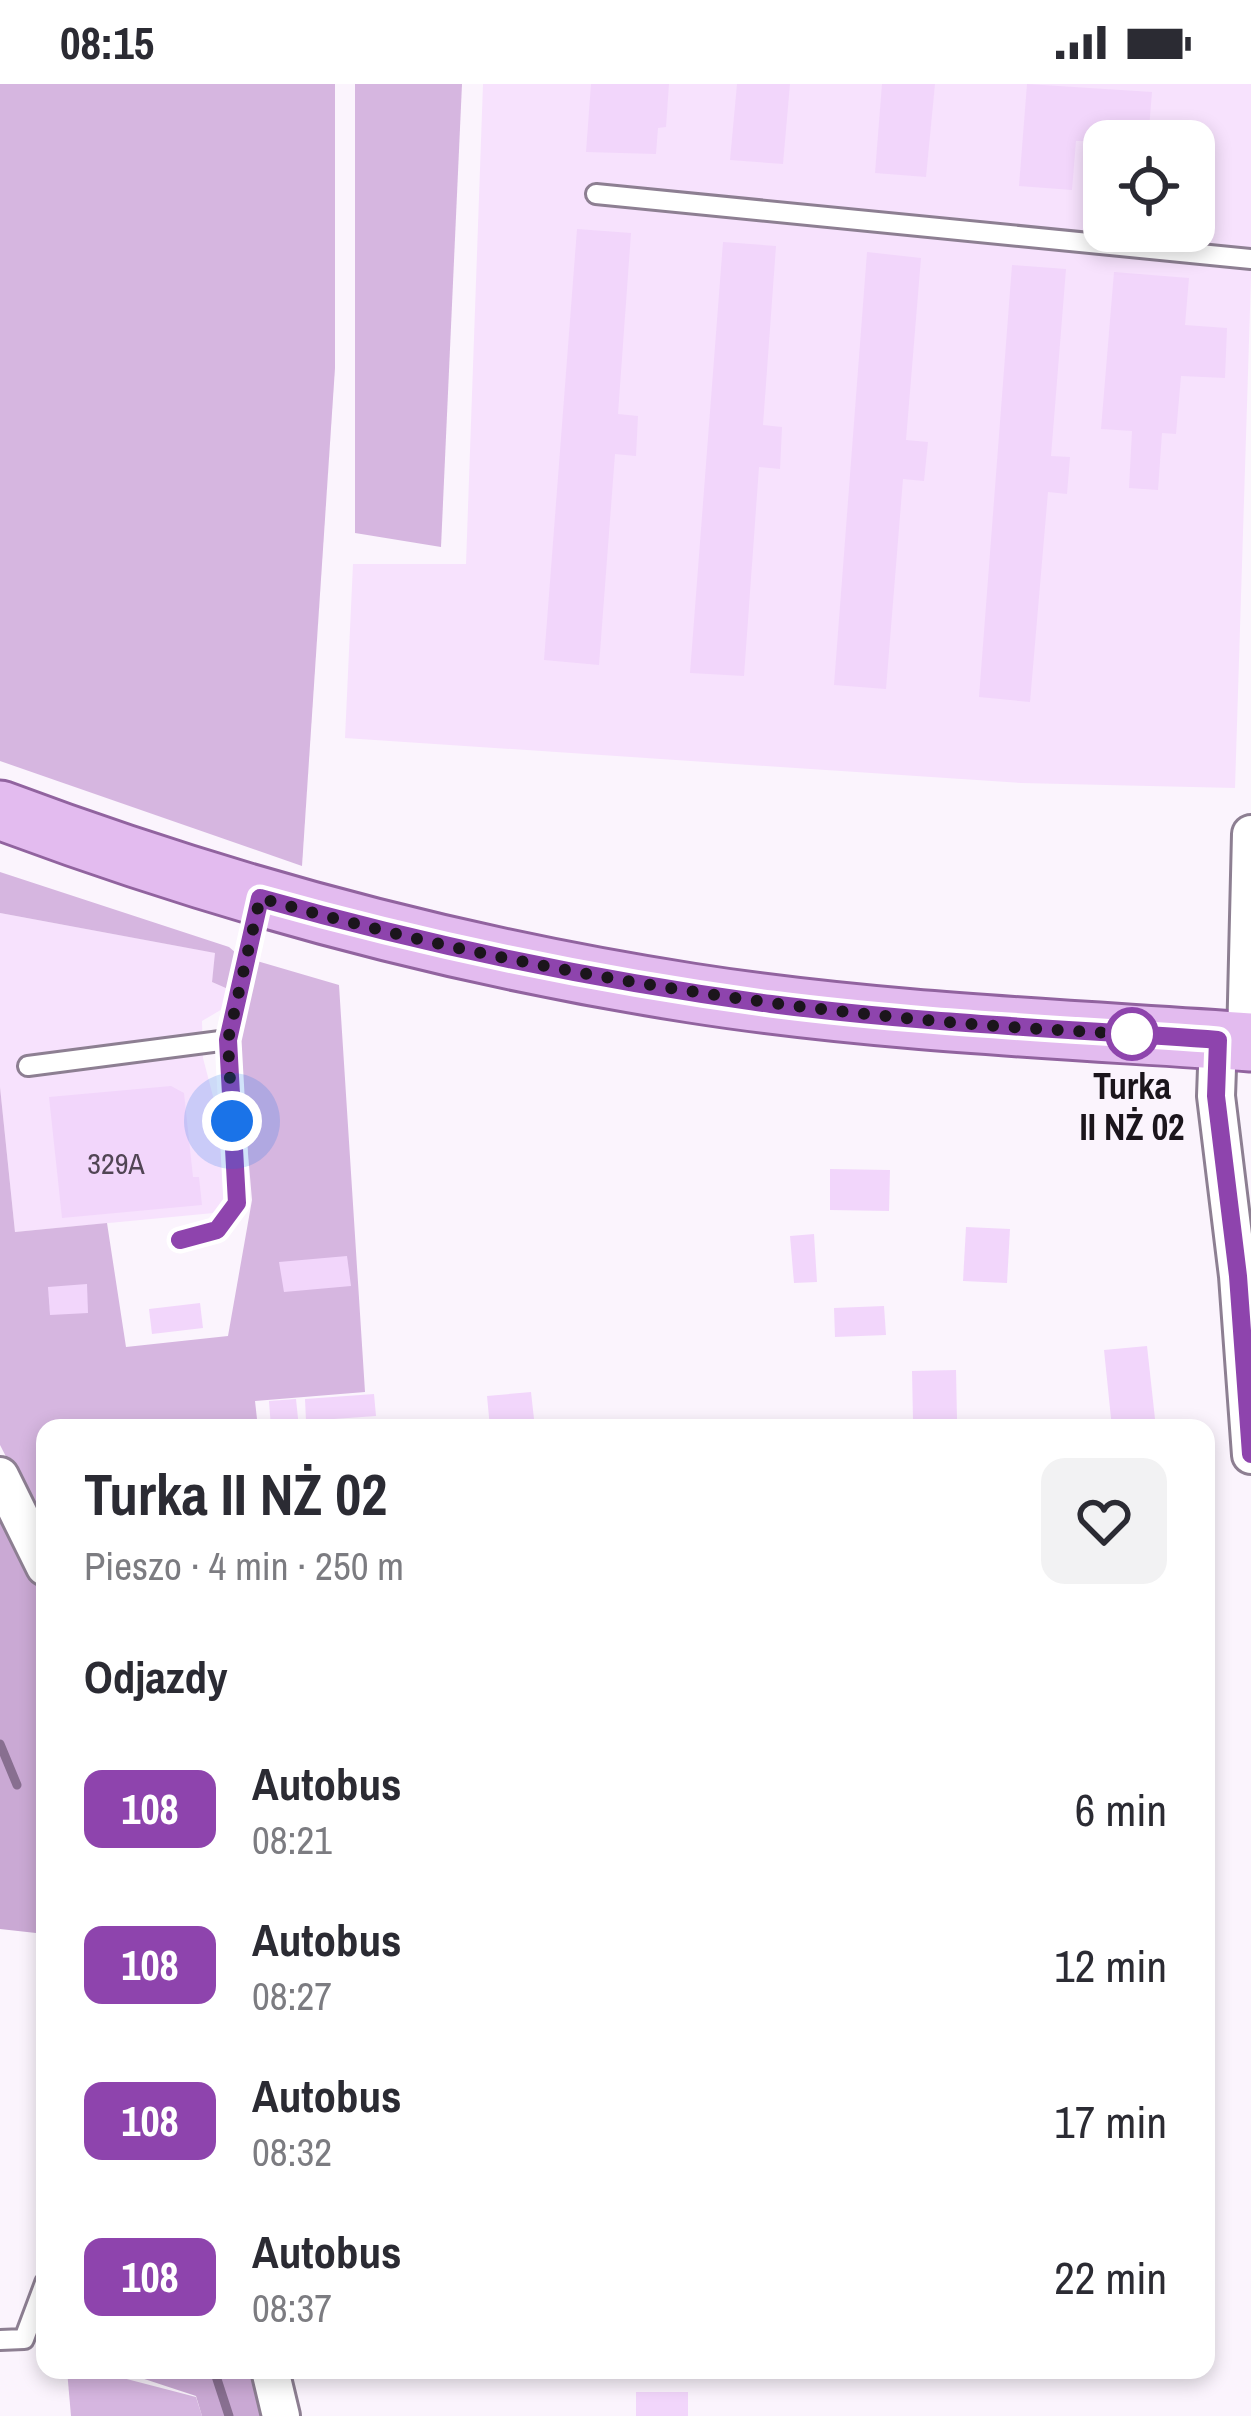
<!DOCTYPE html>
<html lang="pl">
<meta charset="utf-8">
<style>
:root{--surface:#fff;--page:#f2f2f3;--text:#2b2b33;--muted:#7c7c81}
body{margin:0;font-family:"Archivo Narrow",sans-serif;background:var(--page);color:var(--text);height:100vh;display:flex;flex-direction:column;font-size:45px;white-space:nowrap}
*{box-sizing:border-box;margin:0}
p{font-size:39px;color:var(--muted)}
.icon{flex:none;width:66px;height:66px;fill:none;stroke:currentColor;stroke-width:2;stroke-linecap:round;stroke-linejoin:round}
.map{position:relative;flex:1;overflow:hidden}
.drawer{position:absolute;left:36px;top:1335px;width:1179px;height:960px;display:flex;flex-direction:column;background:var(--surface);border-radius:24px;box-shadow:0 6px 18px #0003}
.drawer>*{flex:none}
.badge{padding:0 24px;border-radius:18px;font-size:42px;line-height:78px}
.controls{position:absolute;left:1083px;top:36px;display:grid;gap:24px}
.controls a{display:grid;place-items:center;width:132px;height:132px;border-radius:24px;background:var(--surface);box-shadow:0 6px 18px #0003;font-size:60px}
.you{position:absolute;width:60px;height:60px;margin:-30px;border:9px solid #fff;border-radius:50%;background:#1a73e8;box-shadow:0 0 0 18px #1a73e833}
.map>.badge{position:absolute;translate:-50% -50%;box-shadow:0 0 0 6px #fff}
h2{padding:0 48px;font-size:45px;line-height:108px}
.round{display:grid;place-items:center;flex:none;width:126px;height:126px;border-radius:24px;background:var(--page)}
.overview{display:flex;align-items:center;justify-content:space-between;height:204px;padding:0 48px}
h1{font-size:57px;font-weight:700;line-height:90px}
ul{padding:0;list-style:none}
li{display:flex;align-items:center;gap:36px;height:156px;padding:0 48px}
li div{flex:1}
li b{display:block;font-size:45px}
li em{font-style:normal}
li .badge{min-width:132px;font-weight:700;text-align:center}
.status{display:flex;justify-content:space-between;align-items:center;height:84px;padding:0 60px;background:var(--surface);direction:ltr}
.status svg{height:33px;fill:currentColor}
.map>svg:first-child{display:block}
</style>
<div class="status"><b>08:15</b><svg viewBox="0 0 49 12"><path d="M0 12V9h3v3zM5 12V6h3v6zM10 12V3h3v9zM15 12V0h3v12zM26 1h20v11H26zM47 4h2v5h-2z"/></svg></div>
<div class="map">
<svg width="1251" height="2332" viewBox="0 0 1251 2332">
<rect width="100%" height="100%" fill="#fbf4fd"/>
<g fill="#f7e2fd" fill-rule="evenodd">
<path d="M 483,0 L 1251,0 L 1251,193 L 1235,704 L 1021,699 L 345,654 L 353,480 L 466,480 ZM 1104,57 L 1194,57 L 1194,147 L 1104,147 Z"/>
<polygon points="0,829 216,869 212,898 228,905 224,924 202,937 203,974 220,1039 224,1128 15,1148 0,1003"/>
</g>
<g fill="#d6b6e0">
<polygon points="0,0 335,0 335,284 302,782 0,677"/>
<polygon points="355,0 462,0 441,463 355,449"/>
<polygon points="0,788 229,863 236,869 228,905 212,898 215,869 0,829"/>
<polygon points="257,877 339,901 365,1308 255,1317 258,1344 45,1344 45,1448 0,1361 0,1003 15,1148 107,1139 126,1263 228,1252 252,1116 238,953"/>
<polygon points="67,2286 92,2286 196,2313 202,2332 71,2332"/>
</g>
<g fill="#caa9d4">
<polygon points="0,1422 45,1519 45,1850 0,1845"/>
<polygon points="117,2286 250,2286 262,2332 202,2332 196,2312"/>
</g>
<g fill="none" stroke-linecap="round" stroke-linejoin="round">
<g stroke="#886f90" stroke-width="9">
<polyline points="0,1660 17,1701"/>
<polyline points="42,1736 45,1745"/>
<polyline points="214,2286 229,2332"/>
</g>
</g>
<g fill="#f2d6fb">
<polygon points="591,0 669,0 666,43 658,44 656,70 586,68"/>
<polygon points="737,0 790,0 783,80 730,76"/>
<polygon points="882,0 935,0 926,93 875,89"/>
<polygon points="1027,0 1152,8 1148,57 1076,57 1072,106 1019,102"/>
<polygon points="577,145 631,149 618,330 638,332 636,372 615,370 599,581 544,576"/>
<polygon points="723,158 776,162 763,341 782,343 780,385 759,383 744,592 690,589"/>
<polygon points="867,168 921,174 906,356 928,358 924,397 903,395 886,605 834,601"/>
<polygon points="1012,181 1066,185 1051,372 1070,373 1067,410 1048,408 1030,618 979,613"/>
<polygon points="1114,188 1189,194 1185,241 1227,244 1225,294 1181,292 1176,350 1162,349 1158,406 1129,404 1132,347 1101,345"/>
<polygon points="171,1002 184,1009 193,1093 199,1093 202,1121 62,1134 49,1013"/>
<polygon points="830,1085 890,1086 889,1127 830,1126"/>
<polygon points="966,1143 1010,1145 1007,1199 963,1197"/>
<polygon points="814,1150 817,1198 794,1199 790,1152"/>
<polygon points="347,1172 351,1202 284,1208 279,1178"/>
<polygon points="87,1200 88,1229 50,1231 48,1203"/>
<polygon points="200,1219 203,1244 152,1250 149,1225"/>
<polygon points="884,1222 886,1251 835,1253 834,1224"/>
<polygon points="1147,1262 1156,1344 1112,1344 1104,1266"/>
<polygon points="956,1286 957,1335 913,1336 912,1287"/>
<polygon points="531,1308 535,1344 490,1344 487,1312"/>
<polygon points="374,1310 376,1332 306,1337 305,1315"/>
<polygon points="296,1315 299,1344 271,1344 269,1317"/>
<rect x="636" y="2308" width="52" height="24"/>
</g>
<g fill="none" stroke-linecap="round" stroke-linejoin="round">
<defs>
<g id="service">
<polyline points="596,110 1251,175"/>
<polyline points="28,982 228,956 259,818"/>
<polyline points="180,1156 217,1146 237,1119 228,956"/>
<polyline points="0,2256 24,2255 45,2199"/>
</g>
<g id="minor">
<polyline points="1218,956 1216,1012 1238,1192 1251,1371"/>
<polyline points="1246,958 1251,750"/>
<polyline points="0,1392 45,1483"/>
<polyline points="270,2286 281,2332"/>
</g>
<path id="primary" d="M 0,726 C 224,810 454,872 691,909 C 876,938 1064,945 1251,958"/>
</defs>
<use href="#service" stroke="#8d7f92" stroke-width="24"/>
<use href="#minor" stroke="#8d7f92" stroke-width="42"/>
<use href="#primary" stroke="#91639f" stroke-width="63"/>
<polyline stroke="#868088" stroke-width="6" stroke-dasharray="9 9" stroke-linecap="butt" points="1139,1012 1140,992"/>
<use href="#service" stroke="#fff" stroke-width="18"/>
<use href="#minor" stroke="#fff" stroke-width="36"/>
<use href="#primary" stroke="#e3bbef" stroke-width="57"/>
</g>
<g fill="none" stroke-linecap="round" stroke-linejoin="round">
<defs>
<path id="line" d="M 180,1156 L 217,1146 L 237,1119 L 228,956 L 260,814 C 427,861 598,897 771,920 C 919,939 1069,945 1218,956 L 1216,1012 L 1238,1192 L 1251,1370"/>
</defs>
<use href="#line" stroke="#fff" stroke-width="27"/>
<use href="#line" stroke="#8e44ad" stroke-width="18"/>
<path stroke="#1b151c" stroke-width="12" stroke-dasharray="0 21.6" d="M 232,1037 L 228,956 L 260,814 C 544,895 837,937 1132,950"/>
</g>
<circle fill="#fff" stroke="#8e44ad" stroke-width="6" cx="1132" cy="950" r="24"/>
<g text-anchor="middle" stroke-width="9" stroke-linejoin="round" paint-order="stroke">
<g font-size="30" fill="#514554">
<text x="116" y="1090">329A</text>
</g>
<g font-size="36" font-weight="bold" fill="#1b151c" stroke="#fbf4fd">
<text x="1132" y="1015">Turka<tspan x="1132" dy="41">II NŻ 02</tspan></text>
</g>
</g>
</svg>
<div class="controls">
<a><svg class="icon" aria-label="locate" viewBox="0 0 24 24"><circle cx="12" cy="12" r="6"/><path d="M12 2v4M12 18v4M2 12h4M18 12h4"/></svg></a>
</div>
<div class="you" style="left:232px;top:1037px"></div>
<section class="drawer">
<div class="overview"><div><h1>Turka II NŻ 02</h1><p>Pieszo · 4 min · 250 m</p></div><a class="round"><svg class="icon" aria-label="heart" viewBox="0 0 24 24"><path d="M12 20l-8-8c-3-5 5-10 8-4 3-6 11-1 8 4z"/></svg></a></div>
<h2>Odjazdy</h2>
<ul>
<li><span class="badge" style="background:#8e44ad;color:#fff">108</span><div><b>Autobus</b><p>08:21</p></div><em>6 min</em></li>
<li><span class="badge" style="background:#8e44ad;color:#fff">108</span><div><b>Autobus</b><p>08:27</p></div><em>12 min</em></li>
<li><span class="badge" style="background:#8e44ad;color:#fff">108</span><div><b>Autobus</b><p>08:32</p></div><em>17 min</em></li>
<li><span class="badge" style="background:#8e44ad;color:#fff">108</span><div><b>Autobus</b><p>08:37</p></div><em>22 min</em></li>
</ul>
</section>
</div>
